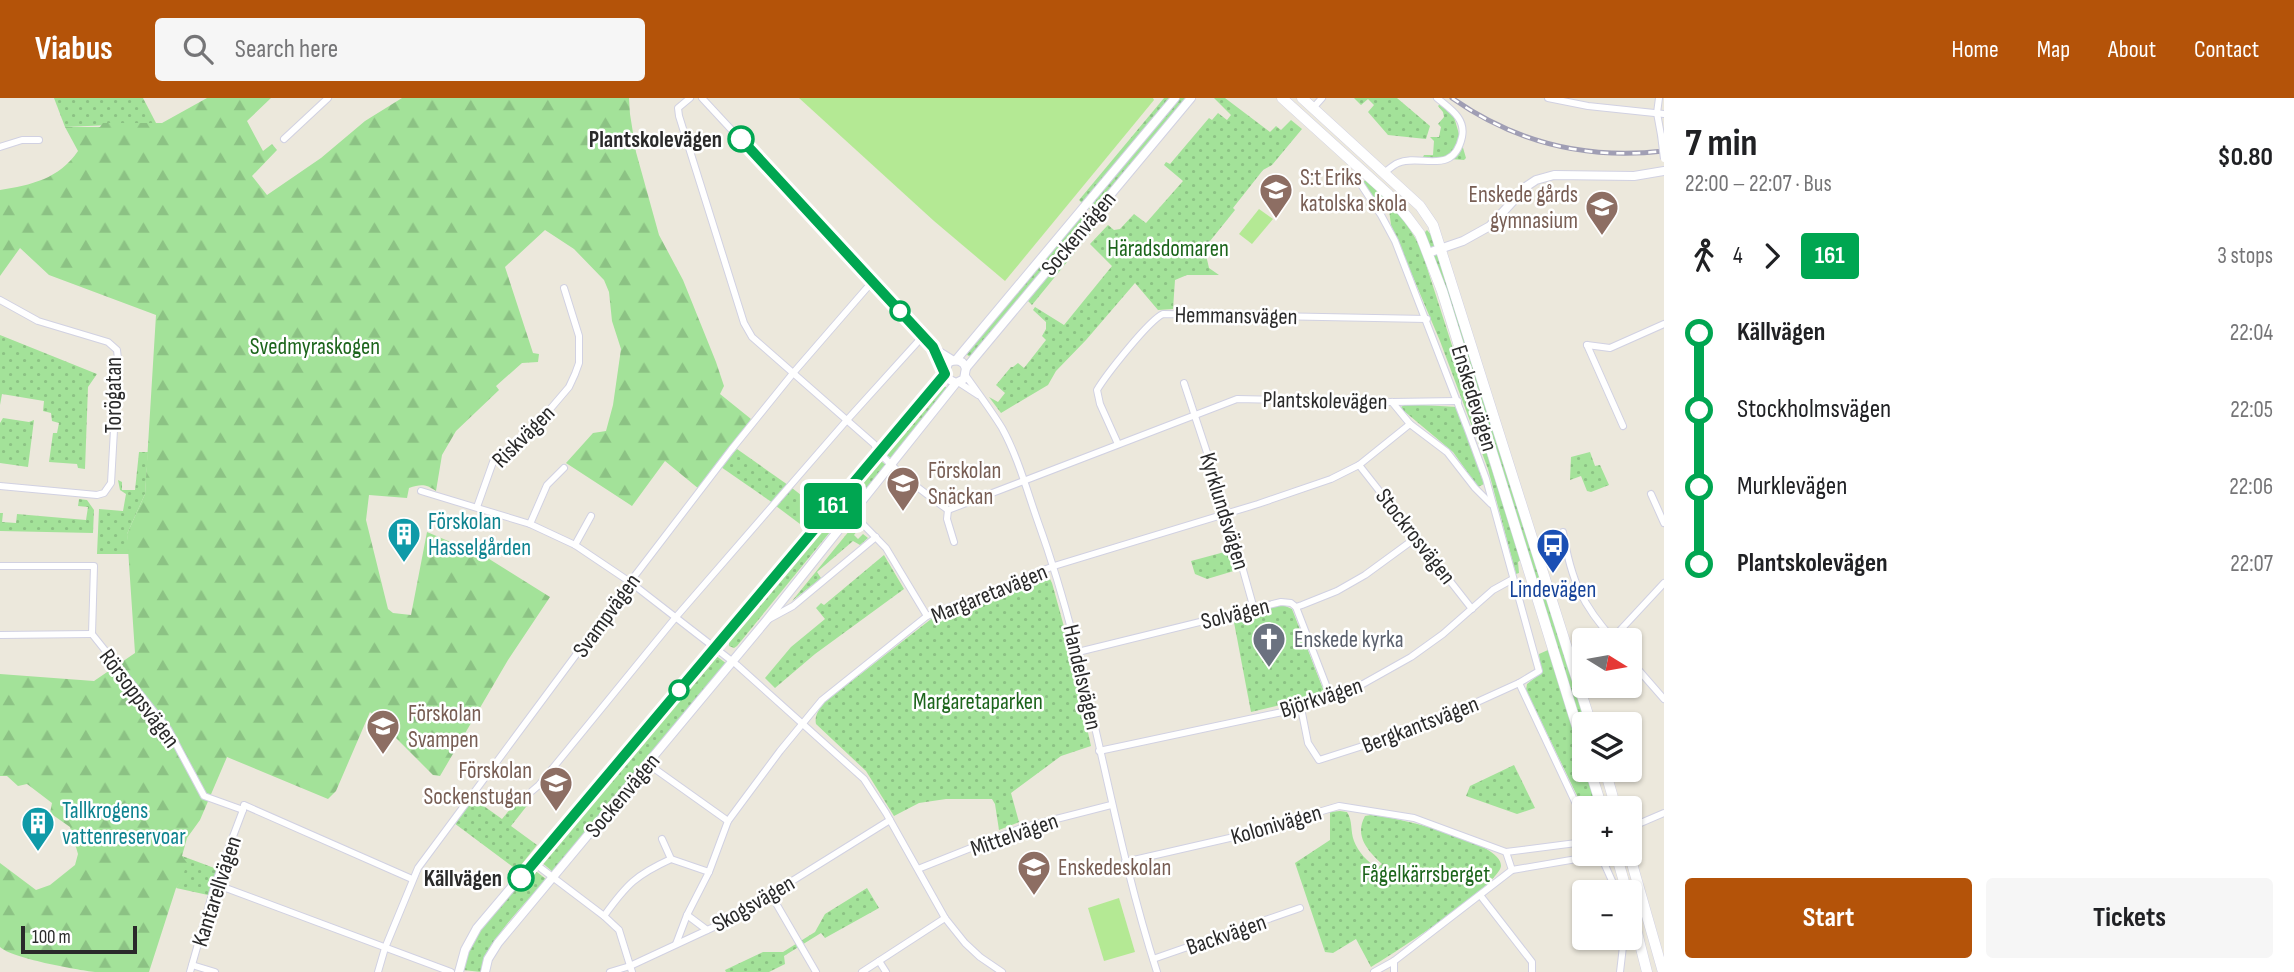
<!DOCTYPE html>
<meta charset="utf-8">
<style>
:root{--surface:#fff;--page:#f6f6f6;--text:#202124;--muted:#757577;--accent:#b45309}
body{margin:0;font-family:"Sofia Sans Condensed",sans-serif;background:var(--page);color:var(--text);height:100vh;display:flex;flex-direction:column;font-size:26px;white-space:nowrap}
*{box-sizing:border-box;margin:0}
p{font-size:23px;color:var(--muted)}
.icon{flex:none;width:38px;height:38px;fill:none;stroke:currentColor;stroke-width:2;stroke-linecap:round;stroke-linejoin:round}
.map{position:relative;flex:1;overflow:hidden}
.details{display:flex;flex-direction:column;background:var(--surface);width:630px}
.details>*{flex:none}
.badge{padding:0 14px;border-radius:5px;font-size:24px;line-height:46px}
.needle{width:46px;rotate:101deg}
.tools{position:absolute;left:1572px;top:530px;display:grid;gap:14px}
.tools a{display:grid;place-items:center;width:70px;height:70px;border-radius:7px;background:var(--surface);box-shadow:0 2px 5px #0004;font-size:35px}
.scale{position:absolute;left:21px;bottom:18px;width:116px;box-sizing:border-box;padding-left:7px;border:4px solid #2a2a2a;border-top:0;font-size:19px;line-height:24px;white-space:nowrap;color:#2a2a2a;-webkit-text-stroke:5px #fff;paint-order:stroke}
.map>.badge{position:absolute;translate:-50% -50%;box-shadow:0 0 0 4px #fff}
.legs{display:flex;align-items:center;gap:10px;height:77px;padding:0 21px;font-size:23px}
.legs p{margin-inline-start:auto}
.head{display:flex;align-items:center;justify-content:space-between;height:119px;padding:0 21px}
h1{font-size:38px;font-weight:700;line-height:52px}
.primary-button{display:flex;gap:14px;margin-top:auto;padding:14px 21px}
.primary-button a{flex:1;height:80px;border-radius:7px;background:var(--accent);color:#fff;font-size:28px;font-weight:700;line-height:80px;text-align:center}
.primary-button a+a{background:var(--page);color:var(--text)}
ul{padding:0 21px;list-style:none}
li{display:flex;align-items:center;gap:24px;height:77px;font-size:26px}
li i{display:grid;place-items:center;width:10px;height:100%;margin:0 9px;background:currentColor}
li i::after{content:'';width:18px;height:18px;margin:-9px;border:5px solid;border-radius:50%;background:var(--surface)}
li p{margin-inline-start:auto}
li:first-child i{background:linear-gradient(#0000 50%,currentColor 0)}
li:last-child i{background:linear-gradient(currentColor 50%,#0000 0)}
header{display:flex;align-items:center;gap:42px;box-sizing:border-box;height:98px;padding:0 35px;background:var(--accent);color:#fff}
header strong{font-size:33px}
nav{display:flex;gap:38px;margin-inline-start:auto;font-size:24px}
.search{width:490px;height:63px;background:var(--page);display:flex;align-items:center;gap:18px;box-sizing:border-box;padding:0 24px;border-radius:7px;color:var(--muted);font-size:26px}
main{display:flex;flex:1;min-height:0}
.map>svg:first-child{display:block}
</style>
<header>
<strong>Viabus</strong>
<div class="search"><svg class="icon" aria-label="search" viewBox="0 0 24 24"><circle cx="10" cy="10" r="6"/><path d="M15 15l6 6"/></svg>Search here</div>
<nav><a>Home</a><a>Map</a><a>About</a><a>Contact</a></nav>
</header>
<main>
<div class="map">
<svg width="1664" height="874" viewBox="0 0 1664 874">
<defs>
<pattern id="grass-dots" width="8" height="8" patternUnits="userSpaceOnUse" patternTransform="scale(1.75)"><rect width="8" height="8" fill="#a3e299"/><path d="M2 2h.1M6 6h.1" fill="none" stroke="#8cc284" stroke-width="1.8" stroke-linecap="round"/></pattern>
<pattern id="forest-firs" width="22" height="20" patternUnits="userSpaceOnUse" patternTransform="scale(1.75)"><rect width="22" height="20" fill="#a3e299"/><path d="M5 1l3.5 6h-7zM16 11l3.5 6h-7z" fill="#8cc284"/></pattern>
</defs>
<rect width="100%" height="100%" fill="#ece8dc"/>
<g fill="url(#grass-dots)">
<polygon points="54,0 143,0 156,25 65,29"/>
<polygon points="1164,0 1169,0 1091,94 1084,107 1079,102"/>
<polygon points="1179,0 1188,0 1092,114 1088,109"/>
<polygon points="1214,0 1225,0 1270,34 1276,28 1281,32 1291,22 1302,31 1272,67 1263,72 1233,110 1235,112 1202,153 1206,157 1209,170 1219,177 1187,177 1175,182 1173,211 1158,212 1135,185 1086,242 1056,273 1048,287 1001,315 989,299 998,304 1005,295 996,287 1011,269 1013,269 1018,265 1024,270 1046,242 1042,238 1046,231 1046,224 1033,212 1035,209 1064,227 1112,168 1090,146 1108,127 1114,132 1120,131 1134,116 1146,125 1183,83 1164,67 1166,64 1170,66 1209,20 1212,22 1218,15 1227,22 1231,17"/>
<polygon points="1354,0 1397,0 1430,28 1426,41 1388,37 1368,14 1374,7 1368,1 1361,7"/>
<polygon points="1440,6 1454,19 1466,60 1464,62 1423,59 1424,57 1433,57 1434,43 1430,39 1439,39 1441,29 1438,26 1444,19 1443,14 1438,8"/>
<path d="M 1365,82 C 1390,100 1408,125 1421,151 L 1521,462 L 1518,464 L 1519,475 L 1516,476 L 1488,371 L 1440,243 L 1391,127 L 1389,112 L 1380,109 L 1363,85 Z"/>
<polygon points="1084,114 1088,117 970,259 966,256"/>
<polygon points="1093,121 1098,126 1032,207 1028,203 1086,133"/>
<polygon points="1427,132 1433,139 1587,626 1584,626 1584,634 1440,176 1424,135"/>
<polygon points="0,237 97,276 88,289 85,371 78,370 77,366 49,364 53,335 57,335 59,325 52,323 51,315 43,313 44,303 2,296 0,307"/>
<polygon points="941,285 948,291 891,360 884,355"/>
<polygon points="1406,306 1457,309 1482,378 1484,386 1478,389 1453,354 1404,313 1401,309"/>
<polygon points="3,320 29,324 34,322 28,369 0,365 0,325"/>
<polygon points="737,351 788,387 773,405 721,369"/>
<polygon points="139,354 148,354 145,396 127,436 130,456 97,456 99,411 123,413 126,396 120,392 118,382 122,384 122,392 135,392"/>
<polygon points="1590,354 1595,368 1600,367 1609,387 1591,394 1587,393 1581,378 1570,382 1571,359"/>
<polygon points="878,361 886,367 846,414 838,408"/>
<polygon points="792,390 819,411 804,429 776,408"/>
<polygon points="79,401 87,402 94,412 93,435 0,433 0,415 3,415 2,424 16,425 17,416 86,422 88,409 78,408"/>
<polygon points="835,411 843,418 737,548 734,550 729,548 729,541"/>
<polygon points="854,427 858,432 854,437 858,441 863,436 868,440 860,447 853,443 817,474 821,480 792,503"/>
<polygon points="1232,452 1237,472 1207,481 1195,476 1191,463"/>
<polygon points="884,457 904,491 815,556 775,590 765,580 791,549 825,521 816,510 821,505 824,507"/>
<path d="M 1047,475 L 1052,485 L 1066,536 L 1091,648 L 1061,658 L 1011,695 L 1019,724 L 999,732 L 995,706 L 992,701 L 946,701 L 919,705 L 894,718 L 866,673 L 816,626 C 814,617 820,610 825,604 L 935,518 Z"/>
<polygon points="1283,507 1292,511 1325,596 1251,614 1233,519"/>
<polygon points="1548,552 1584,664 1584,672 1586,672 1598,710 1584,712 1526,592 1527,586 1541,575 1539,556"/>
<polygon points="715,557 727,566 553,774 540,763"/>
<polygon points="1514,667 1535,710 1517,716 1466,698 1470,688"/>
<polygon points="524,694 533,700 511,728 537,747 517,772 454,725 474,701 502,721"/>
<path d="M 1340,713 L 1347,714 C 1353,723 1350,733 1354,743 C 1358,754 1368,764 1377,770 L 1382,766 C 1368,753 1354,738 1365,718 L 1371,717 C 1392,718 1504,744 1501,768 C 1499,787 1392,857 1371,869 L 1356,841 L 1333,855 L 1325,854 L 1295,765 L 1330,742 L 1330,714 Z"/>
<polygon points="182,758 217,771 208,797 176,790 181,783"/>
<path d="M 533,771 L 546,781 C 524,808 488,840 481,874 L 463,872 C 470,833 508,801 533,771 Z"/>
<polygon points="867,790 879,810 825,840 821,835 784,858 785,866 769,874 726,874 725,872 763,854 783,854 815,834 825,816"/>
</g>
<path fill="url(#forest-firs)" d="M 207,0 L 271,0 L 247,23 L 263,53 L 272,46 L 277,52 L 252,78 L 267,97 L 321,60 L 365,23 L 402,0 L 629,0 L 630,16 L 636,54 L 659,137 L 683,182 L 716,264 L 724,288 L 720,296 L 751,321 L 699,391 L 665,363 L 632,408 L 566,365 L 593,335 L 606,333 L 613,307 L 621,251 L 612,223 L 609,194 L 604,182 L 574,151 L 545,132 L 505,169 L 533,255 L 539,256 L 538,264 L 522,265 L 496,288 L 499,292 L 456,333 L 442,357 L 436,393 C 426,386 421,386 409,390 L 407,400 L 369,397 L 366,422 L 388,511 L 393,515 L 411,517 L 427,434 L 486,459 L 550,499 L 508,562 L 440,678 L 433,677 L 370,614 L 336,693 L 328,701 L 227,659 L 200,722 L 187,740 L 182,758 L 187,765 L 181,784 L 176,790 L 149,874 C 132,874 112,874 95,874 C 77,872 11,860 0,849 L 0,765 L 36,792 L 50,787 L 75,767 L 78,756 L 70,729 L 50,715 L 52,705 L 27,686 L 18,688 L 7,678 L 0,678 L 0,576 L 94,583 L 135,555 L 127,436 L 145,396 L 156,217 L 49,177 L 20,150 L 0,178 L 0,92 C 31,87 59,81 78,53 L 65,29 L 100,29 L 103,25 L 162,25 Z"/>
<g fill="#b4e994">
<polygon points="799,0 1153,0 1154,2 1005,183 934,123"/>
<polygon points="1259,111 1273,121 1252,146 1239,136"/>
<polygon points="1119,800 1135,854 1104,863 1088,810"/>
</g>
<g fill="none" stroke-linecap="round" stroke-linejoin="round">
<defs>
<g id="minor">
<path d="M 690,0 L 678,10 L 679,18 L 744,225 L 752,239 L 874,346 C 885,367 928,397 948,412 L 1237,301 L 1392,304 L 1458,303"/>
<polyline points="702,0 933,249 945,272"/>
<polyline points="1548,0 1588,8 1664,16"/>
<polyline points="1659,0 1657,15 1661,37"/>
<polyline points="1313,10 1322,0"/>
<polyline points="284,41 328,0"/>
<polyline points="0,49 22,42 39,42"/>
<path d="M 1384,75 C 1388,72 1393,67 1398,65 C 1420,55 1453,79 1462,39 C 1466,20 1450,11 1437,0"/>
<polyline points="1360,85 1381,117 1395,143 1468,332 1486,381 1539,573 1519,585 1584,723"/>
<polyline points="0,202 38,223 108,244 117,252 118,261 111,385 104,395 97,397 0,388"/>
<polyline points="1587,247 1623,328"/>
<polyline points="1587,247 1610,250 1664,226"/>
<polyline points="933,249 954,262"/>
<path d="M 966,278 C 978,295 991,312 1002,330 C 1018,359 1027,393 1038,424 C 1091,570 1109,726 1157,874"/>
<polyline points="958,284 978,297"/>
<polyline points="1184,285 1227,415 1254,511"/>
<polyline points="1392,304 1410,326 1447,354 1475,390 1491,406"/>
<path d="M 1118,346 L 1100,306 L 1097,292 C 1106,277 1149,222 1163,216 L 1427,221"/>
<polyline points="1359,367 1472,511"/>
<polyline points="421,393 530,426 575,447 630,484 737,567 864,681 886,715 945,820 965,845 980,859 1002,874"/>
<polyline points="1651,396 1664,425"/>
<polyline points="477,409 493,364 540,323 569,289 575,276 579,265 579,238 564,190"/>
<polyline points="948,412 947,421 954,444"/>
<polyline points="853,416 886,450 927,518"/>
<polyline points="530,426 547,387 564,370"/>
<path d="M 1563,434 C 1571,482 1582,507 1614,542"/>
<polyline points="575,447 591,418"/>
<polyline points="0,468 94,468 92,536 168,631 204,698 243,712 244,707 412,781"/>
<polyline points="1296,509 1331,600"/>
<polyline points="769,521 793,508 876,439"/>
<polyline points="0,537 92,536"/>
<polyline points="1608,542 1612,541 1664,485"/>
<polyline points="1078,554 1281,504 1291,505 1296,509 1302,507 1337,493 1365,477 1417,439"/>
<polyline points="1571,559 1584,553"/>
<polyline points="1629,561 1664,601"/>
<polyline points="1301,610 1308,645 1319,662 1422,629 1519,585"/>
<polyline points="1099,653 1301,610 1354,591 1411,559 1443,536 1493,492 1513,481"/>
<polyline points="648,666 728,723"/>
<polyline points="532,693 539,687 676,519 847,322 923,238"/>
<polyline points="1629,730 1664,715"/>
<polyline points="662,741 671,761"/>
<polyline points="1506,754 1584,744"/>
<polyline points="1600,756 1617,794"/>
<polyline points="1125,764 1234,739 1339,708 1414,720 1506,754 1512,772"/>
<polyline points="534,765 604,818 619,832 632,874"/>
<polyline points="918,771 1021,730 1111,707"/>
<polyline points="215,786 451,874"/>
<polyline points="770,795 816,874"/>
<polyline points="1480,797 1532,864 1532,874"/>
<polyline points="687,817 707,832"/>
<path d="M 604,818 C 627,786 636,777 671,761 L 709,774"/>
<polyline points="676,846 687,817 709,774 728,723 780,653 822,602 927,518 1054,468 1258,406 1331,381 1359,367 1410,326"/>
<polyline points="1153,861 1300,810"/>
<polyline points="879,863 886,874"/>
<polyline points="1394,863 1394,874"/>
<polyline points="192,867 215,874"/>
<polyline points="190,874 215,786 243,712"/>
<polyline points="378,874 385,850 418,770 630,484 731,352 794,274 872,184"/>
<polyline points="610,874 630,868 731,821 890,722"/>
<polyline points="862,874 945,820"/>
<polyline points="1374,874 1394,863 1512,772 1600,757"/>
<polyline points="1620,874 1624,840"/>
</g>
<g id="tertiary">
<polyline points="1428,155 1463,143 1490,128 1527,88 1536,82 1554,77 1634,78 1664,73"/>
<polyline points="956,262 1175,0"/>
<polyline points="966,270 1191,0"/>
<polyline points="459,874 465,852 477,830 945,276"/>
<path d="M 485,874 L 488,861 L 498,845 L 766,523 L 956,285 L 964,281 L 966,270 C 963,262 957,261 949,264 L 945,272 L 948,281 L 956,285"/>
</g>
<g id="secondary">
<polyline points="1282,0 1388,96 1408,120 1420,136 1442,193 1584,651"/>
<polyline points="1302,0 1420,108 1433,127 1591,626"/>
<polyline points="1590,672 1602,710"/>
<polyline points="1605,672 1616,710"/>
<polyline points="1629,755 1663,874"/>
<polyline points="1616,756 1627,794"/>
<polyline points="1629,803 1647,874"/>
</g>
</defs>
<use href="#minor" stroke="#d1d1e2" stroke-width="8"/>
<use href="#tertiary" stroke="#d1d1e2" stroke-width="10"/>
<use href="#secondary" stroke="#d1d1e2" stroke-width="11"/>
<use href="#minor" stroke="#fff" stroke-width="6"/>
<use href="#tertiary" stroke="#fff" stroke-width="8"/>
<use href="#secondary" stroke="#fff" stroke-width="10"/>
<defs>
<path id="rail" d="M 1452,0 C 1516,45 1586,62 1664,53"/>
</defs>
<use href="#rail" stroke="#a09eb4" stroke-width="5"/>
<use href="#rail" stroke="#fff" stroke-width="2.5" stroke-dasharray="8" stroke-linecap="butt"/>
<defs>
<polyline id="minor-bridge" points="1661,37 1664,61"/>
</defs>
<use href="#minor-bridge" stroke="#d1d1e2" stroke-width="8" stroke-linecap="butt"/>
<use href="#minor-bridge" stroke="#fff" stroke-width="6"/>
</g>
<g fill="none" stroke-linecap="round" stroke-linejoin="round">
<defs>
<polyline id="line-1" points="521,780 945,276 933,249 741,41"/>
</defs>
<use href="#line-1" stroke="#fff" stroke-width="16"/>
<use href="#line-1" stroke="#00a651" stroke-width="10"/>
</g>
<defs>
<symbol id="school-pin" viewBox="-11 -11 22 30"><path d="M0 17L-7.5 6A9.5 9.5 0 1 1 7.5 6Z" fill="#8d6e63" stroke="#fff"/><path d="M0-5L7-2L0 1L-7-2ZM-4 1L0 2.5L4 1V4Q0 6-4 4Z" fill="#fff"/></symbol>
<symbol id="building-pin" viewBox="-11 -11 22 30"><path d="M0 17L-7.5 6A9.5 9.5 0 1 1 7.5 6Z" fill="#0f9aa8" stroke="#fff"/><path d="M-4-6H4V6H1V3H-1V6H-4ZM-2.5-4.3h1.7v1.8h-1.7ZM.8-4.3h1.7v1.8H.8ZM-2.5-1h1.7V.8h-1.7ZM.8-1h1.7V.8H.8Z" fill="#fff"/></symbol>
<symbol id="bus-pin" viewBox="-11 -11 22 30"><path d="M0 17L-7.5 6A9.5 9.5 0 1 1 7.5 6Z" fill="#1a4fb4" stroke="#fff"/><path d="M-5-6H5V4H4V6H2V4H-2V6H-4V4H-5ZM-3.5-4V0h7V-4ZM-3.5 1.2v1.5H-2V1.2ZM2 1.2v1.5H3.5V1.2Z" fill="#fff"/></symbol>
<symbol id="church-pin" viewBox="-11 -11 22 30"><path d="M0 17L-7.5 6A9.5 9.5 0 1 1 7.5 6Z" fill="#6b7280" stroke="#fff"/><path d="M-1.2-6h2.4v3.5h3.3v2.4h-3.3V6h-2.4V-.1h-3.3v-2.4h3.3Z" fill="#fff"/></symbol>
</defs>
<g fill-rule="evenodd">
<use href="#school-pin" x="1257" y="73" width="38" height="52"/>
<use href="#school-pin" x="1583" y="90" width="38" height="52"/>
<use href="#school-pin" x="884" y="366" width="38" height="52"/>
<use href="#building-pin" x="385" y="417" width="38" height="52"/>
<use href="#bus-pin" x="1534" y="428" width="38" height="52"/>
<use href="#church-pin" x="1250" y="522" width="38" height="52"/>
<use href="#school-pin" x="364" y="609" width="38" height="52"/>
<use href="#school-pin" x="537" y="666" width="38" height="52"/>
<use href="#building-pin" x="19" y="706" width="38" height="52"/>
<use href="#school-pin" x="1015" y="750" width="38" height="52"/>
</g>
<g fill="#fff" stroke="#00a651" stroke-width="3.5">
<circle cx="741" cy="41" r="12"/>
<circle cx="900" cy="213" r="9"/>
<circle cx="679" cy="592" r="9"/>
<circle cx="521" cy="780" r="12"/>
</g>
<g text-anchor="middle" stroke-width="5" stroke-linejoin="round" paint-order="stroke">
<g font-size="23" font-weight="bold" fill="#2a2a2a" stroke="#fff" text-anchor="end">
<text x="722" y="49">Plantskolevägen</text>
<text x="502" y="788">Källvägen</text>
</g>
<g font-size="23" fill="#785e54" stroke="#fff" text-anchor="start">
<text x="1300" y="87">S:t Eriks<tspan x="1300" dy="26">katolska skola</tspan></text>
<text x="1578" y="104" text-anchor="end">Enskede gårds<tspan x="1578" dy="26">gymnasium</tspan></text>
<text x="928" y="380">Förskolan<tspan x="928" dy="26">Snäckan</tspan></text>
<text x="408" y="623">Förskolan<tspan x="408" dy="26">Svampen</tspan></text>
<text x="532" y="680" text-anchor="end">Förskolan<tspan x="532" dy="26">Sockenstugan</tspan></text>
<text x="1058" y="777">Enskedeskolan</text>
</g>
<g font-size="23" fill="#2a2a2a" stroke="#fff">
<text transform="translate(1078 135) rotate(-50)" y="8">Sockenvägen</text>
<text transform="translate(1236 217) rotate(1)" y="8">Hemmansvägen</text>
<text transform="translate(113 297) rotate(-90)" y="8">Torögatan</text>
<text transform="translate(1475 300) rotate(73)" y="8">Enskedevägen</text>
<text transform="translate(1325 302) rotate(1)" y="8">Plantskolevägen</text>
<text transform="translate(523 338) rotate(-45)" y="8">Riskvägen</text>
<text transform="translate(1225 413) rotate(73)" y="8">Kyrklundsvägen</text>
<text transform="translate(1416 438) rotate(52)" y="8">Stockrosvägen</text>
<text transform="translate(989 495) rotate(-22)" y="8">Margaretavägen</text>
<text transform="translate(1235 515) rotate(-14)" y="8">Solvägen</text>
<text transform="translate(606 517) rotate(-54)" y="8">Svampvägen</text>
<text transform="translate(1083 579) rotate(77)" y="8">Handelsvägen</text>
<text transform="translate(1321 599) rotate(-18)" y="8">Björkvägen</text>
<text transform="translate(140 600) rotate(53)" y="8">Rörsoppsvägen</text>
<text transform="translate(1420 626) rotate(-21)" y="8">Bergkantsvägen</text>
<text transform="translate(622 697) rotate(-50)" y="8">Sockenvägen</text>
<text transform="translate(1276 726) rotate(-16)" y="8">Kolonivägen</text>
<text transform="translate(1014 736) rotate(-19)" y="8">Mittelvägen</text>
<text transform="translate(216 793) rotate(-72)" y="8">Kantarellvägen</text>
<text transform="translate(753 805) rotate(-30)" y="8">Skogsvägen</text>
<text transform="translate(1226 836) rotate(-19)" y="8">Backvägen</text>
</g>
<g font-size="23" fill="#1c651b" stroke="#fff">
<text x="1168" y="158">Häradsdomaren</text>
<text x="315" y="256">Svedmyraskogen</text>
<text x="978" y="611">Margaretaparken</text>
<text x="1426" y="784">Fågelkärrsberget</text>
</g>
<g font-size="23" fill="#0d838f" stroke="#fff" text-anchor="start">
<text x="428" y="431">Förskolan<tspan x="428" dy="26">Hasselgården</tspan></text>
<text x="62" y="720">Tallkrogens<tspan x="62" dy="26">vattenreservoar</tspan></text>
</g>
<g font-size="23" fill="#164399" stroke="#fff">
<text x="1553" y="499">Lindevägen</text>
</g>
<g font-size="23" fill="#5b616d" stroke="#fff" text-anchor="start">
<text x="1294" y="549">Enskede kyrka</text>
</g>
</g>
</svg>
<div class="tools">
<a><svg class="needle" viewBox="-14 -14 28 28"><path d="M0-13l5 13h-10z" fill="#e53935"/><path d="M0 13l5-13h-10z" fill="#757577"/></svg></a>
<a><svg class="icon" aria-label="layers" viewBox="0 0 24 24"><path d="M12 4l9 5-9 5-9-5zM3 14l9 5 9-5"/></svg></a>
<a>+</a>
<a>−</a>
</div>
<div class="scale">100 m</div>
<b class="badge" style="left:833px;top:408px;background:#00a651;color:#fff">161</b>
</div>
<section class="details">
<div class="head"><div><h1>7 min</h1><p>22:00 – 22:07 · Bus</p></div><b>$0.80</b></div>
<div class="legs"><svg class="icon" aria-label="walk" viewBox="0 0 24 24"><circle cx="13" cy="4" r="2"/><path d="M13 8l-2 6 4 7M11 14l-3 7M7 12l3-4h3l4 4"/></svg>4<svg class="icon" aria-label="forward" viewBox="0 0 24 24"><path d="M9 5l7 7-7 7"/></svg><b class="badge" style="background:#00a651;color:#fff">161</b><p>3 stops</p></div>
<ul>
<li><i style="color:#00a651"></i><b>Källvägen</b><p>22:04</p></li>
<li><i style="color:#00a651"></i><span>Stockholmsvägen</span><p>22:05</p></li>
<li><i style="color:#00a651"></i><span>Murklevägen</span><p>22:06</p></li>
<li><i style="color:#00a651"></i><b>Plantskolevägen</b><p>22:07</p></li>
</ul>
<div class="primary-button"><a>Start</a><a>Tickets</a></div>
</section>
</main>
